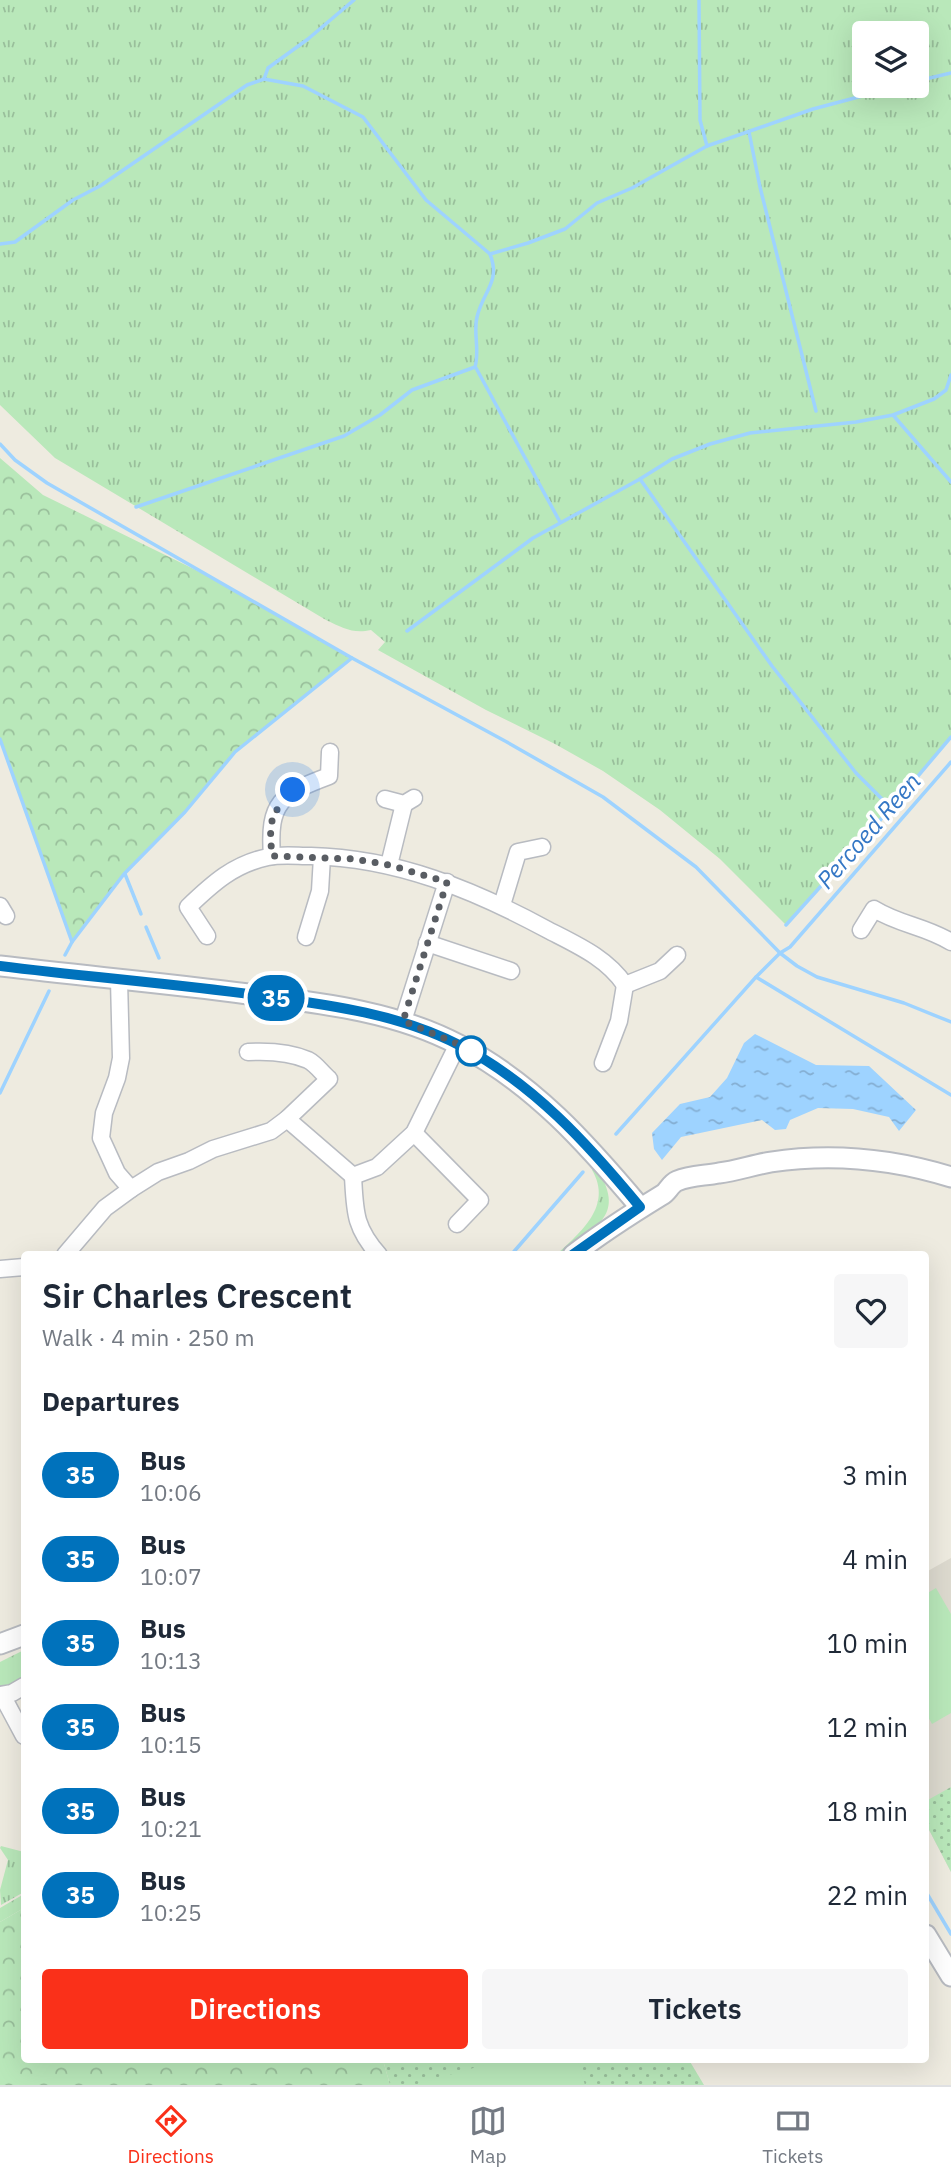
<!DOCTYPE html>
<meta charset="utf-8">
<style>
:root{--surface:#fff;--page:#f6f6f7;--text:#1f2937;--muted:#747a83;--line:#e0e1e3;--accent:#fa3019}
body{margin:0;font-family:"IBM Plex Sans",sans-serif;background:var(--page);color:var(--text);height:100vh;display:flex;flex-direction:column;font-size:26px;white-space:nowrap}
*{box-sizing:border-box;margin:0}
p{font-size:23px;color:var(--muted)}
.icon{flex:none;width:38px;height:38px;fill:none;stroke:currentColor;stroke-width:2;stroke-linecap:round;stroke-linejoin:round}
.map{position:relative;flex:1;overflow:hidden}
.panel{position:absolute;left:21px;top:1251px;width:908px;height:812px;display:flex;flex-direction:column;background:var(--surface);border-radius:7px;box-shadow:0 7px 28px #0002}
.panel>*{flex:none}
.badge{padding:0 14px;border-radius:23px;font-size:24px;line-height:46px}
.buttons{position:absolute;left:852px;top:21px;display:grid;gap:14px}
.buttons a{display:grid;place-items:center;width:77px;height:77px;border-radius:7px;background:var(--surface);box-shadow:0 7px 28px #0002;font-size:35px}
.you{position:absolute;width:35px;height:35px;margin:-18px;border:5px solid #fff;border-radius:50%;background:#1a73e8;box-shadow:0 0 0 10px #1a73e833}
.map>.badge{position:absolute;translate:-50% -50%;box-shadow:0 0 0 4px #fff}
h2{padding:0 21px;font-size:26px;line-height:63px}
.round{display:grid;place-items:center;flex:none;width:74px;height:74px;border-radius:7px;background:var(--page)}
.overview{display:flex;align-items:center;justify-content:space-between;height:119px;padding:0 21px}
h1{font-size:33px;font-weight:600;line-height:52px}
.button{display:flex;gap:14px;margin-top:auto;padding:14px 21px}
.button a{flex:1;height:80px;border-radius:7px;background:var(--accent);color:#fff;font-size:28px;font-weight:600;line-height:80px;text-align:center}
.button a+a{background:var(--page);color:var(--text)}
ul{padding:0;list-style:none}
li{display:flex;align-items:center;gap:21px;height:84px;padding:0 21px}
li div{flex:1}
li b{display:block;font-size:26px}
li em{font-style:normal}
li .badge{min-width:77px;font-weight:700;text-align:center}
.tab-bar{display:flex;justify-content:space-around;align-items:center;height:98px;border-top:2px solid var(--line);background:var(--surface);font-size:19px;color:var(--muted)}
.tab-bar a{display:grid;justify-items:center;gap:4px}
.tab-bar .current{color:var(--accent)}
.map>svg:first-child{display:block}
</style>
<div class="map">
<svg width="951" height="2085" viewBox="0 0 951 2085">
<defs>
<pattern id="grass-tufts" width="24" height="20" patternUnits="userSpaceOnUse" patternTransform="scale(1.75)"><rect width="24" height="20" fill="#b9e8ba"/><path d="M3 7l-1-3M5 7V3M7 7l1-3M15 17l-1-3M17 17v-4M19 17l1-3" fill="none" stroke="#99bf9b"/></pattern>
<pattern id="forest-crowns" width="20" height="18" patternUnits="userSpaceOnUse" patternTransform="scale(1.75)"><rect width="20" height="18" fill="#b9e8ba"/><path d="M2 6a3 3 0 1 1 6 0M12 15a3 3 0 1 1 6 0" fill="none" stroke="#99bf9b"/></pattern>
<pattern id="park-dots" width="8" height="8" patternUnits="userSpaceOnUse" patternTransform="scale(1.75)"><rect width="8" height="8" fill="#b9e8ba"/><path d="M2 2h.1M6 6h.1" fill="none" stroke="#99bf9b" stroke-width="1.8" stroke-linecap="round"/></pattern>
<pattern id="water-ripples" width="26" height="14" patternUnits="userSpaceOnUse" patternTransform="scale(1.75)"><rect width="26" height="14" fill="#9ed3ff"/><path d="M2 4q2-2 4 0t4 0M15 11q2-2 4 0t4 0" fill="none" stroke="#84aed2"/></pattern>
</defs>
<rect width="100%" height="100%" fill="#eeebe0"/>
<polygon fill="#dddacf" points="951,1558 951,1872 926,1824 926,1572"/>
<g fill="url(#grass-tufts)" fill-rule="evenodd">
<path d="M 0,0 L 951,0 L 951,737 L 891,808 L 786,925 L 720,859 L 660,810 L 603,771 L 555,744 L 486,710 L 378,650 L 385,642 L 371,630 C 353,634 343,628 326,620 L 55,458 L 0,405 ZM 864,33 L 917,33 L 917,86 L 864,86 Z"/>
<path d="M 596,1167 C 627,1216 597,1224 561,1255 L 556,1255 C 581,1232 613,1206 592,1170 Z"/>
<polygon points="24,1650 24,1681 0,1689 0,1662"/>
<polygon points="1,1846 24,1852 24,1892 1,1905 0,1890 8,1860 0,1848"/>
<polygon points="24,1894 24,1908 0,1922 0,1908"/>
</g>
<g fill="url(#forest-crowns)">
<polygon points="0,458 43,495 208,576 352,658 235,752 185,812 124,874 72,942 0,739"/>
<polygon points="24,1908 24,2060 383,2060 390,2085 0,2085 0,1922"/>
</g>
<g fill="url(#park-dots)">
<polygon points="951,1787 951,1872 926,1824 926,1801"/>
<polygon points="383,2060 689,2060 704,2085 390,2085"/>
</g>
<g fill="#b9e8ba">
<polygon points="936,1588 951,1614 951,1713 932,1724 926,1713 926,1594"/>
<polygon points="501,2060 577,2060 585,2085 421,2085 421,2083"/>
</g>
<polygon fill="url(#water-ripples)" points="755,1034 816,1065 869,1066 916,1110 899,1131 889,1117 853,1109 818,1108 790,1120 786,1129 775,1130 762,1120 681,1137 662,1160 654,1149 652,1133 680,1104 710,1097 727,1078 744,1043"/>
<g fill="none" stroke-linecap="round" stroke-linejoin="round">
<g stroke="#9ed3ff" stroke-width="3.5">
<polyline points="699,0 700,120 707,146"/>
<polyline points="264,79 268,68 308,39 354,0"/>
<polyline points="917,81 951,73"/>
<polyline points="749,132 760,187 816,411"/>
<polyline points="0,244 15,242 73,200 100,186 247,85 264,79 303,86 363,117 426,200 490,254 528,243 565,229 597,203 632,188 707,146 813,109 900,86"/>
<polyline points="476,368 560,522"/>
<polyline points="893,415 951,482"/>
<polyline points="0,444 15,460 47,483 352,658 505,741 603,797 696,867 780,953 797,966 817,977 904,1003 951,1022"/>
<polyline points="640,479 772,666 856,773 891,808"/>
<path d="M 136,507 L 344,436 L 380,415 L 412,390 L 475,367 C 480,350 473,333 477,317 C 483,291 501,282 490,254"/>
<polyline points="407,631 533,538 640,479 672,459 710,444 750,433 856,422 893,415 934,399 946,390 951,375"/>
<polyline points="0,739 72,942"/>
<polyline points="125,874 141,914"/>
<polyline points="786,925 891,808 951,737"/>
<polyline points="146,927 159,958"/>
<polyline points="65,955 72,942 124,874 185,812 235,752 352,658"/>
<polyline points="756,977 951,1095"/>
<polyline points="0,1093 49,991"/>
<polyline points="616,1134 756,977 780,953 790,947 951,762"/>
<polyline points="511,1255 583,1172"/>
<polyline points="926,1892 951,1934"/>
</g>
<defs>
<g id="minor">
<polyline points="385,799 404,804 414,798"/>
<path d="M 272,856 C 268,802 281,794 329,776 L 330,752"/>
<polyline points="389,865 404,804"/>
<polyline points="502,905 518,852 542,847"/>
<polyline points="0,906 6,916"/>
<path d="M 861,930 L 874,909 C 900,925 925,926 951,942"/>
<path d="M 207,936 L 188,907 C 213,883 234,864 268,857 C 281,854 297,856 311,856 C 397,858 474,890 548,930 C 577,945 607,958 625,985"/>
<polyline points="306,937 320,891 322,857"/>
<polyline points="427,943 511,971"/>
<polyline points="119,980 121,1058 117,1078 104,1113 101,1138 117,1173 131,1189"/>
<polyline points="625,985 660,971 677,955"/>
<polyline points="403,1021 447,882"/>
<polyline points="603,1063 619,1021 625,985"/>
<polyline points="287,1119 353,1176 377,1167 414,1133 458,1044"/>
<polyline points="414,1133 480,1200 457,1224"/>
<path d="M 353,1176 C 355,1211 354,1227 379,1255"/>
<path d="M 65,1255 L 105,1208 L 131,1189 L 158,1172 L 189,1161 L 213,1149 L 271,1131 L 287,1119 L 329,1079 C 322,1073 316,1064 308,1060 C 290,1052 267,1051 248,1052"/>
<polyline points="0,1269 24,1267"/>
<polyline points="0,1695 12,1693 24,1686"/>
<polyline points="2,1695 24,1736"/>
</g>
<g id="tertiary">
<path d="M 0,966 C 83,976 166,983 248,994 C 320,1003 395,1011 459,1045 C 533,1083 587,1144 640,1207"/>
<path d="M 573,1255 C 601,1233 631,1214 662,1195 C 668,1192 670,1184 677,1181 C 691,1175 704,1176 719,1173 C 736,1171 753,1165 771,1162 C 831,1153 893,1159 951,1177"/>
<polyline points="0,1644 24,1635"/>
<polyline points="926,1935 951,1976"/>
</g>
</defs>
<use href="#minor" stroke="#b8bbc1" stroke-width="19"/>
<use href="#tertiary" stroke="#b8bbc1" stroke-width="23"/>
<use href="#minor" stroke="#fff" stroke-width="16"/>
<use href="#tertiary" stroke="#fff" stroke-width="19"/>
</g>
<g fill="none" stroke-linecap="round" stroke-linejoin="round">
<defs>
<path id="line" d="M 0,966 C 88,977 176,984 264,996 C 330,1005 399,1014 459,1045 C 533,1083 588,1144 640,1207 L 572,1255"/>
</defs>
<use href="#line" stroke="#fff" stroke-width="16"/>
<use href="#line" stroke="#0072bc" stroke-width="10"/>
<path stroke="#595d63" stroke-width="7" stroke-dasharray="0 12.6" d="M 293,790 C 269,816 269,821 272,856 L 354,859 L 389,865 L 447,882 L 403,1021 L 458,1044 L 480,1056 L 471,1051"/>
</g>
<circle fill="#fff" stroke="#0072bc" stroke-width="3.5" cx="471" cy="1051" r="14"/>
<g text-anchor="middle" stroke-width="7" stroke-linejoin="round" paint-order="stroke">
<g font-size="24" font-style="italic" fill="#3477c5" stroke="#fff">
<text transform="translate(869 831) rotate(-49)" y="8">Percoed Reen</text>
</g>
</g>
</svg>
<div class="buttons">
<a><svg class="icon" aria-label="layers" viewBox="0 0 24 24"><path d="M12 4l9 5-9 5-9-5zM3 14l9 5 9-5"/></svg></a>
</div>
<div class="you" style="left:293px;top:790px"></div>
<b class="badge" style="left:276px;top:998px;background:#0072bc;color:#fff">35</b>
<section class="panel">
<div class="overview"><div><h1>Sir Charles Crescent</h1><p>Walk · 4 min · 250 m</p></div><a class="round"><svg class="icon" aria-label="heart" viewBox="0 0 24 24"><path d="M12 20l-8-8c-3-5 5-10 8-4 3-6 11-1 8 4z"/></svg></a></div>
<h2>Departures</h2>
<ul>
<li><span class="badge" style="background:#0072bc;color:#fff">35</span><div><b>Bus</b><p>10:06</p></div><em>3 min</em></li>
<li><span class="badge" style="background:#0072bc;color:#fff">35</span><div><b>Bus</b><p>10:07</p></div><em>4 min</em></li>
<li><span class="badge" style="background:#0072bc;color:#fff">35</span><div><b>Bus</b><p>10:13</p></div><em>10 min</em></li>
<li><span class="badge" style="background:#0072bc;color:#fff">35</span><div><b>Bus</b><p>10:15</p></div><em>12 min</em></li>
<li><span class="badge" style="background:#0072bc;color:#fff">35</span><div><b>Bus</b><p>10:21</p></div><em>18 min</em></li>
<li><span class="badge" style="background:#0072bc;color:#fff">35</span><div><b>Bus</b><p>10:25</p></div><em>22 min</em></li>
</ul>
<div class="button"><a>Directions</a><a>Tickets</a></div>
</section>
</div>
<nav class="tab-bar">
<a class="current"><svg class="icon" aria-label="directions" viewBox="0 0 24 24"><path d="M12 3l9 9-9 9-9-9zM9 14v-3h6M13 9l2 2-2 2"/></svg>Directions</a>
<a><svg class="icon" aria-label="map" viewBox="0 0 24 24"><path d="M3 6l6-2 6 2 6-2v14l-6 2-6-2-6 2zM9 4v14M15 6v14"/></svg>Map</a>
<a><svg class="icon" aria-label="tickets" viewBox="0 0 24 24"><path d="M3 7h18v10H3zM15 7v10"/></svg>Tickets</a>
</nav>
